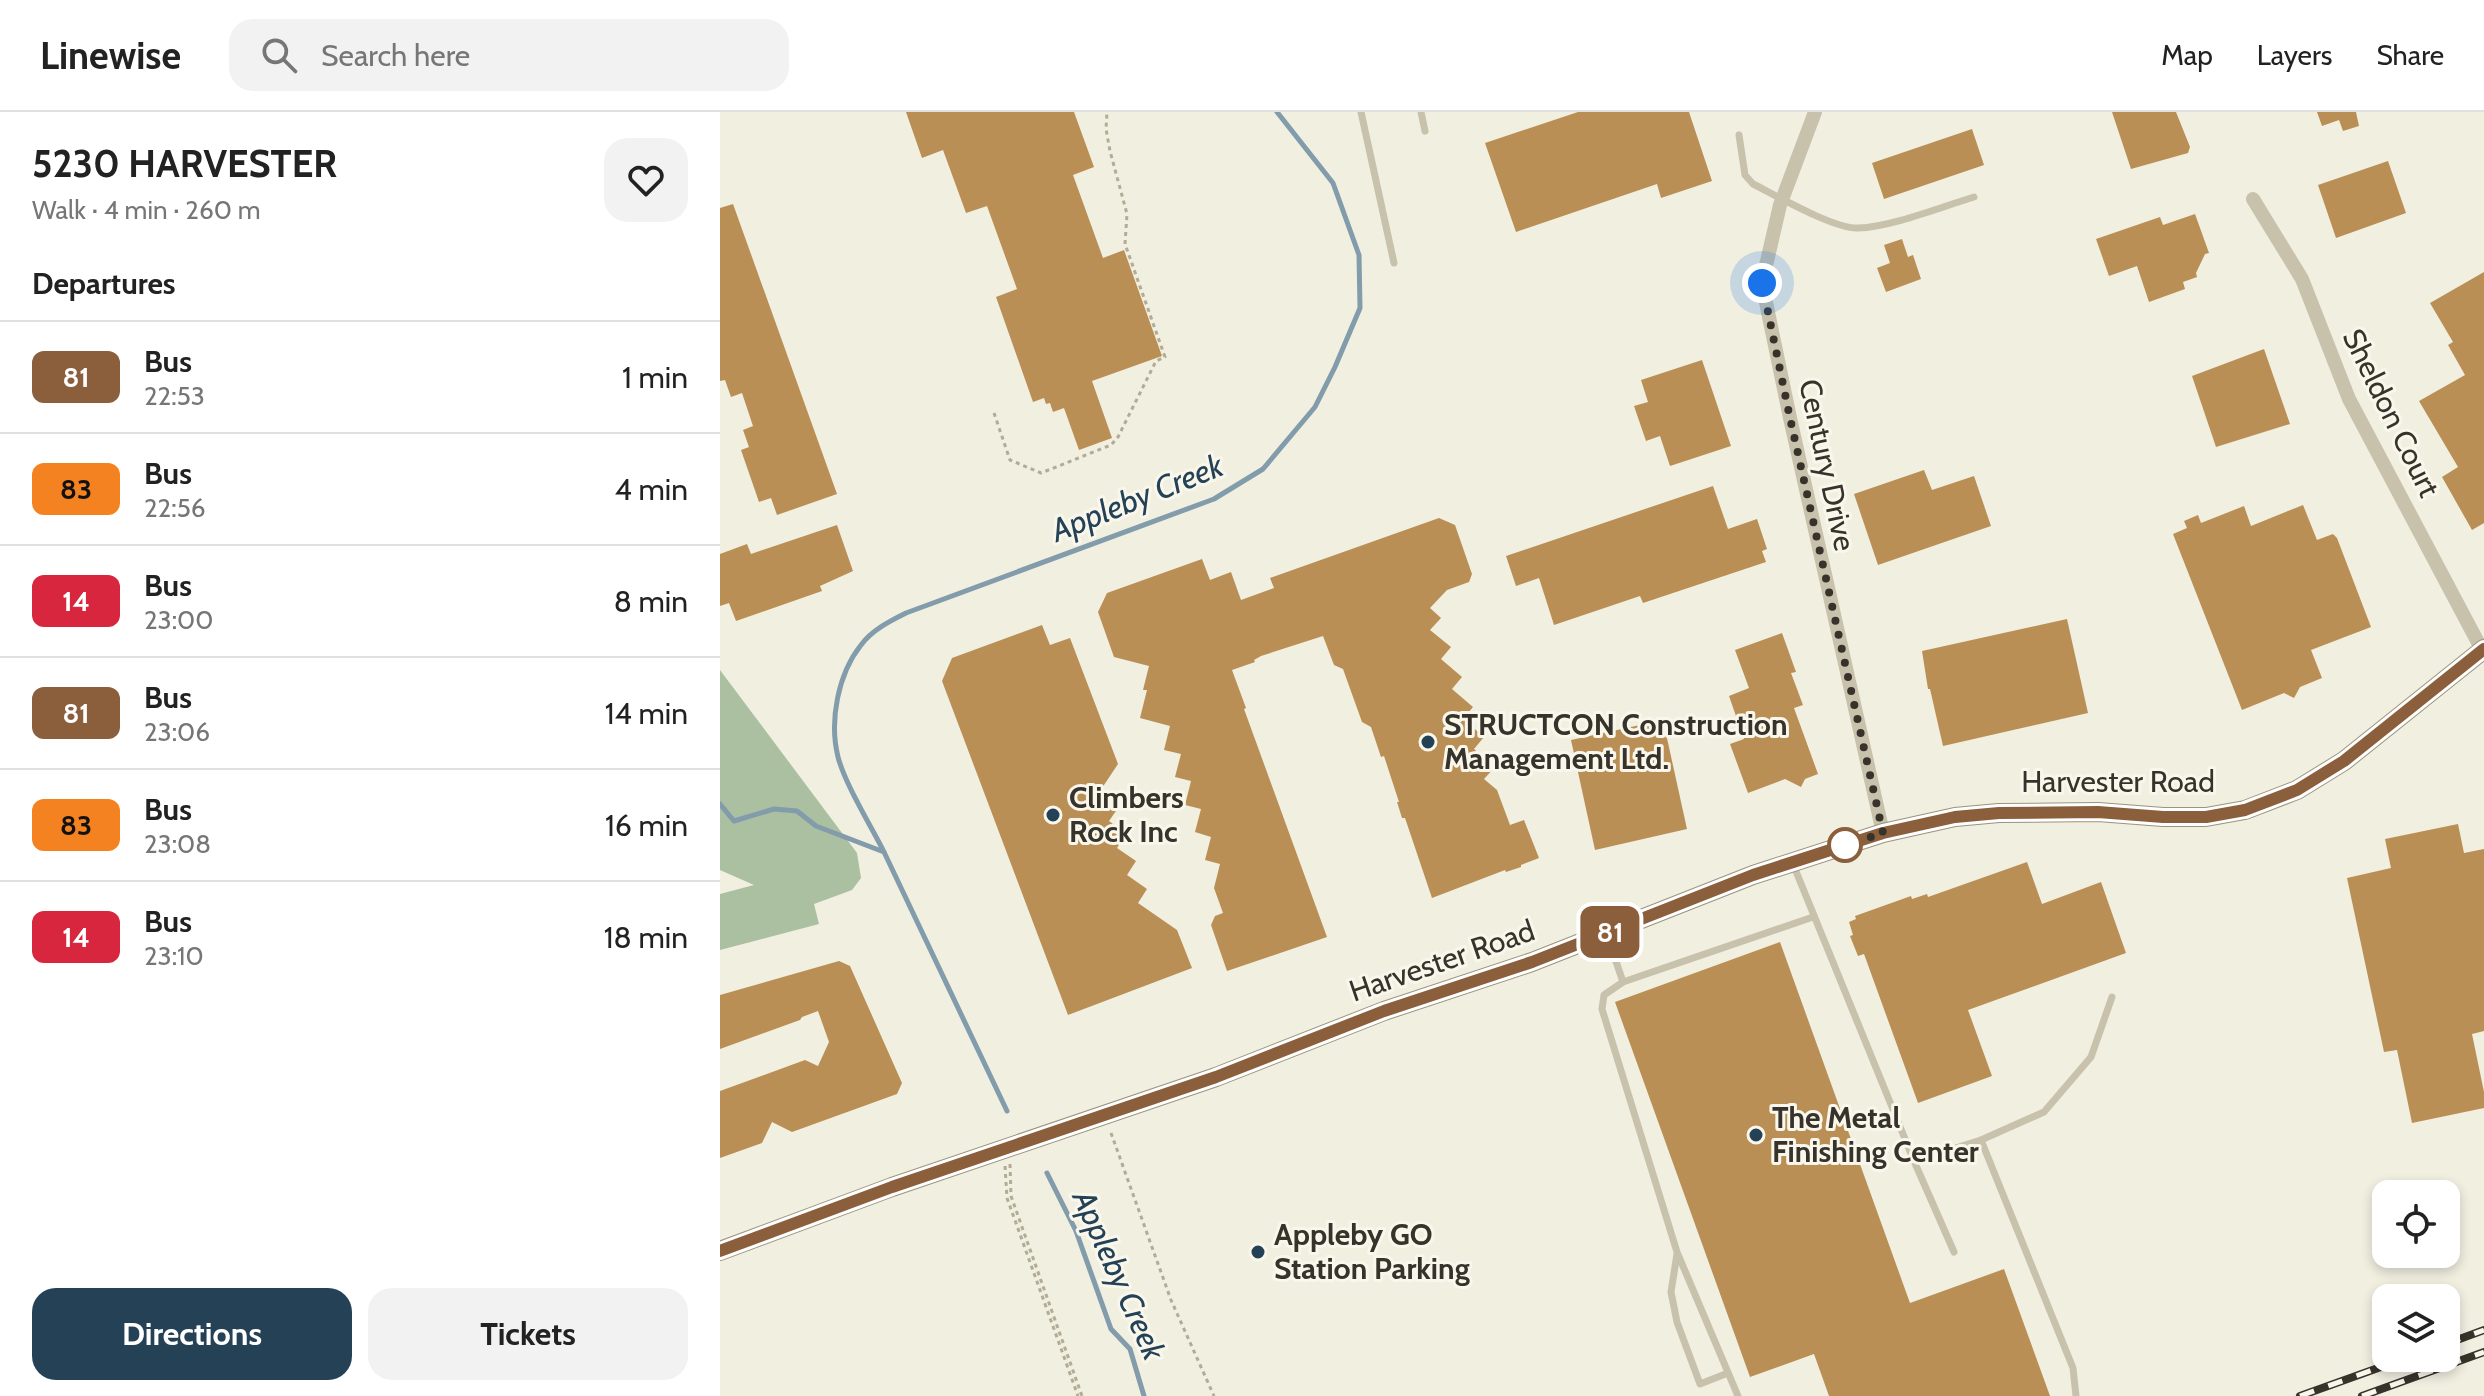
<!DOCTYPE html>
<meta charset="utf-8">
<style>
:root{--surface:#fff;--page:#f2f2f2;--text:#222;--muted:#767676;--line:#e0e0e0;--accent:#244155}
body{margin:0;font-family:Cabin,sans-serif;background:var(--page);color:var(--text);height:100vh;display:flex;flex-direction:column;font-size:30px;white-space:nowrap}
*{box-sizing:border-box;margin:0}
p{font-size:26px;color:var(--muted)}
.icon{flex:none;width:44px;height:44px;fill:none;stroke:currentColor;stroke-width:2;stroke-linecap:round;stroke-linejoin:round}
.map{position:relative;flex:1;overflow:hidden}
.sheet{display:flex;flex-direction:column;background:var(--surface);width:720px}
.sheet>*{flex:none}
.badge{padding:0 16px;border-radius:12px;font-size:28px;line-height:52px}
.buttons{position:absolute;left:1652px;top:1068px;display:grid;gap:16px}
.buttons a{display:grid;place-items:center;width:88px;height:88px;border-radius:16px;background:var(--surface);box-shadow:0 4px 12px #0003;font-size:40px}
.you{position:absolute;width:40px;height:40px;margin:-20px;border:6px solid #fff;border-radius:50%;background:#1a73e8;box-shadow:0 0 0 12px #1a73e833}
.map>.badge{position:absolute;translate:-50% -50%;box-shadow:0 0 0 4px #fff}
h2{padding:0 32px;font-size:30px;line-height:72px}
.round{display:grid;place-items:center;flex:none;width:84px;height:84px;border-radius:24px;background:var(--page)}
.headline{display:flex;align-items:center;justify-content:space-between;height:136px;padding:0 32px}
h1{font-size:38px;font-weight:700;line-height:60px}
.button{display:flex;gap:16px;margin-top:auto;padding:16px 32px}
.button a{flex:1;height:92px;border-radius:24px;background:var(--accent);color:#fff;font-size:32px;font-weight:700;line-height:92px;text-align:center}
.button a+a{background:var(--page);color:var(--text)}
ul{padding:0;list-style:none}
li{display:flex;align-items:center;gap:24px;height:112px;padding:0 32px;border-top:2px solid var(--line)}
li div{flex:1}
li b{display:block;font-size:30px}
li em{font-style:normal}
li .badge{min-width:88px;font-weight:700;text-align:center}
header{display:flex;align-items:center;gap:48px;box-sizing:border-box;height:112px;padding:0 40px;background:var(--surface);border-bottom:2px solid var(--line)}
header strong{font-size:38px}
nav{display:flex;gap:44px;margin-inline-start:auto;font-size:28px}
.search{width:560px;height:72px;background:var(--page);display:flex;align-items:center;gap:20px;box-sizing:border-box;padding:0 28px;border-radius:24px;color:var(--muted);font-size:30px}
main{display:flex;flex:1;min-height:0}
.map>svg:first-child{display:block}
</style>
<header>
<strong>Linewise</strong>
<div class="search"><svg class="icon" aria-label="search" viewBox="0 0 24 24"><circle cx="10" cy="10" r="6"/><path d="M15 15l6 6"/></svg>Search here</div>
<nav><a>Map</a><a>Layers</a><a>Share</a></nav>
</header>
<main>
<section class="sheet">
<div class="headline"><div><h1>5230 HARVESTER</h1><p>Walk · 4 min · 260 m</p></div><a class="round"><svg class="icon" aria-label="heart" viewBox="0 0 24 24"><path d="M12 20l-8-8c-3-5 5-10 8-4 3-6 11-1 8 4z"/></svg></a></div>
<h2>Departures</h2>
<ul>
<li><span class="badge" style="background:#8b5e3c;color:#fff">81</span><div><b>Bus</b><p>22:53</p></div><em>1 min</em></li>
<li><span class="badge" style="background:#f58220;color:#111">83</span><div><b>Bus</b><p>22:56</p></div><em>4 min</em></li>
<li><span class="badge" style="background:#d7263d;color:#fff">14</span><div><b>Bus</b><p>23:00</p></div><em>8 min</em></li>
<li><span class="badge" style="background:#8b5e3c;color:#fff">81</span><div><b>Bus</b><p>23:06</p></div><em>14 min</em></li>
<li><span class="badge" style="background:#f58220;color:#111">83</span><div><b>Bus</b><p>23:08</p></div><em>16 min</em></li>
<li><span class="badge" style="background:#d7263d;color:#fff">14</span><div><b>Bus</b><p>23:10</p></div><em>18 min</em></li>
</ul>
<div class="button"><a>Directions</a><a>Tickets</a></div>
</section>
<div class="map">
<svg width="1764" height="1284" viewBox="0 0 1764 1284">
<rect width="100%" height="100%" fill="#f1efe0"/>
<polygon fill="#abbfa1" points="0,558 137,741 141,766 132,778 94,792 99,812 0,838 0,782 34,773 0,758"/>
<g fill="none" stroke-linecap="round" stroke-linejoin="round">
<g stroke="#829cab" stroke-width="5">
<polyline points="0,692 14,709 54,697 77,699 96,714 164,740 287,999"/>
<path d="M 164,740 C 151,714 125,672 118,645 C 109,609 118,562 141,533 C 152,518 170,509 186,501 L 494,387 L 543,357 L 595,295 L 615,255 L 640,196 L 639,143 L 613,71 L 557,0"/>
<polyline points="327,1061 356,1119 391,1217 410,1237 424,1284"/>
</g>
</g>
<g fill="#ba8f55">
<polygon points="186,0 354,0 374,55 353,63 383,146 404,138 442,244 372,269 392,326 359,338 344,296 333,300 330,291 326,292 324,286 313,290 276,185 297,177 267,94 246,101 223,38 202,46"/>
<polygon points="858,0 969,0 992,69 941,86 937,72 796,120 765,31"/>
<polygon points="1392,0 1456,0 1470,35 1468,41 1411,57"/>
<polygon points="1597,0 1636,0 1639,14 1623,19 1619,8 1602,14"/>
<polygon points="1252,17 1264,53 1164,87 1152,51"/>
<polygon points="1668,49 1686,101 1616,126 1598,73"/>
<polygon points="13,92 117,382 57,403 51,386 39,390 21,338 29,335 23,318 33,314 22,281 11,285 5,268 0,269 0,96"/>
<polygon points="1475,102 1489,141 1485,142 1476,161 1477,165 1463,170 1465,177 1429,190 1417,154 1389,164 1376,127 1440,105 1443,113"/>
<polygon points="1182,127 1188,145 1193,143 1201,167 1166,180 1157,156 1170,151 1164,133"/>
<polygon points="1764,160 1764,411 1752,418 1722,365 1738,355 1699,289 1745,263 1728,233 1733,230 1710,191"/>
<polygon points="1544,237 1570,312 1496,335 1472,264"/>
<polygon points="982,248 1011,334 950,354 940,324 926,329 914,294 928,290 921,268"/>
<polygon points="1204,358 1212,378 1254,364 1271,414 1158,453 1134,382"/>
<polygon points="993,374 1008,417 1037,407 1047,437 1042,439 1046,450 923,491 920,484 834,513 819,466 796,474 786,444"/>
<polygon points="1583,393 1597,428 1613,422 1617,426 1651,515 1591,538 1602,566 1580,575 1574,586 1564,581 1522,598 1453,422 1467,416 1464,409 1478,403 1481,411 1524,394 1531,414"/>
<polygon points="719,406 735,413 752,462 749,470 727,478 710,496 721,506 710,518 731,535 721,547 742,565 732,577 753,595 743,607 764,625 754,637 775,655 764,667 777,678 790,713 804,708 819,746 801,753 801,755 786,760 785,758 712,786 685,706 682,706 677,690 679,690 664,644 661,645 651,615 642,610 623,557 614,553 603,524 541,544 534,548 535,550 512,558 526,596 524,597 607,825 507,859 491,813 495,804 503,801 494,776 500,752 485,748 491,725 475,720 481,697 465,693 471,669 455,665 461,642 444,638 450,614 420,606 427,578 423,578 429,554 394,545 378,500 387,481 482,447 490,468 511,460 521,488 554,476 550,466"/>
<polygon points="117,413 133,459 100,474 102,479 16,509 9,491 0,494 0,442 27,432 31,442"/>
<polygon points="1347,507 1368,601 1223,634 1210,577 1208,577 1202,539"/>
<polygon points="322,513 330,533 350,526 398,652 378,682 398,696 389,709 406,722 397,736 416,749 407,763 427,777 418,791 457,818 472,856 348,903 222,569 232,546"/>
<polygon points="1062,521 1076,560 1071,561 1083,593 1074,596 1098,662 1085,667 1081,675 1065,667 1028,681 1010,632 1024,627 1009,584 1029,576 1015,538"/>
<polygon points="943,608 967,717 875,738 851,628"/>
<polygon points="1738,712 1744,741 1764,737 1764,919 1752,922 1764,980 1764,996 1692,1011 1677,938 1664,940 1627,766 1671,756 1665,727"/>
<polygon points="1307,750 1322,792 1381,770 1406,841 1248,898 1272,964 1198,991 1144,842 1138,844 1130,824 1133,823 1129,810 1136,807 1135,804 1191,784 1192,787 1207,782 1208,785"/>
<polygon points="1060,830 1190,1191 1284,1157 1330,1284 1109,1284 1094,1242 1030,1265 895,890"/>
<polygon points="119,849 130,854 182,971 177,982 72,1020 52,1010 42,1031 0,1046 0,979 85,948 98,954 109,930 98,899 82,905 80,908 0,937 0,883"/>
</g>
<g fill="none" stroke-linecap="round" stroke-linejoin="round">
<g stroke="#b2ab95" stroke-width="3" stroke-dasharray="4 4" stroke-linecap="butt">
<polyline points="274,301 290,348 321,361 391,333 398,325 436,249 445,245 405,132 407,102 390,39 386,17 387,0"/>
<polyline points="391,1021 451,1188 494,1284"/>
<polyline points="290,1052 291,1084 362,1284"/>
<polyline points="285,1054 287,1086 358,1284"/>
</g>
<g stroke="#c8c2ad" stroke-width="7">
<polyline points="641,0 674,151"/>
<polyline points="701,0 705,19"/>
<path d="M 1019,23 L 1025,63 L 1033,72 C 1057,84 1114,117 1138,116 C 1171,115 1221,95 1254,85"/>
<polyline points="1073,752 1194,1049 1261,1028 1353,1256 1356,1284"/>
<polyline points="887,823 903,870 884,883 882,897 957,1140 1018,1284"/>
<polyline points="903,870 1093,805"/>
<polyline points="1261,1028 1324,1000 1371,945 1392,885"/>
<polyline points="1194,1049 1234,1140"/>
<polyline points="957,1142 951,1180 957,1210 980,1272 1008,1261"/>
</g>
<g stroke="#c8c2ad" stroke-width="14">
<polyline points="1095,0 1060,93 1042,171 1070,306 1163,721"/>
<polyline points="1533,87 1582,167 1629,287 1762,538"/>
</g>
<polyline stroke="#9c937e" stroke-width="20" points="0,1139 172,1075 496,965 664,899 812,850 1033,763 1163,721 1235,705 1279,701 1378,700 1443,705 1486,705 1525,698 1577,678 1624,649 1764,537"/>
<defs>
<g id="rail">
<polyline points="1726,1232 1764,1218"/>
<polyline points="1580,1284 1686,1246"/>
<polyline points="1642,1284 1764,1240"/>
</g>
</defs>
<use href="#rail" stroke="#37332b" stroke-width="8"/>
<use href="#rail" stroke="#f9f7ec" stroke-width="5" stroke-dasharray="15" stroke-linecap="butt"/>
</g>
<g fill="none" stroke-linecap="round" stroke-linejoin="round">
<defs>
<polyline id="line" points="0,1139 172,1075 496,965 664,899 812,850 1033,763 1163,721 1235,705 1279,701 1378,700 1443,705 1486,705 1525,698 1577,678 1624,649 1764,537"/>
</defs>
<use href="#line" stroke="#fff" stroke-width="18"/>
<use href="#line" stroke="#8b5e3c" stroke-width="12"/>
<polyline stroke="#37332b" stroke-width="8" stroke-dasharray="0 14.4" points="1042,171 1070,306 1163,721 1114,737 1125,733"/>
</g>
<g fill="#244155" stroke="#f9f7ec" stroke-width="3">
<circle cx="708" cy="630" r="8"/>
<circle cx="333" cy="703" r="8"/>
<circle cx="1036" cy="1023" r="8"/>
<circle cx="538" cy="1140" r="8"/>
</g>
<circle fill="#fff" stroke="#8b5e3c" stroke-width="4" cx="1125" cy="733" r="16"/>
<g text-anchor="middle" stroke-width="6" stroke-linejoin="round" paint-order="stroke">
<g font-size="30" fill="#37332b" stroke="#f9f7ec">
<text transform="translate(1671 301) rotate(64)" y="10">Sheldon Court</text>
<text transform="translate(1107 353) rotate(78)" y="10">Century Drive</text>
<text x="1398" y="680">Harvester Road</text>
<text transform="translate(722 849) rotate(-19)" y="10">Harvester Road</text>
</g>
<g font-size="30" font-weight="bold" fill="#37332b" stroke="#f9f7ec" text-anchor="start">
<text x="724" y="623">STRUCTCON Construction<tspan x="724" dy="34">Management Ltd.</tspan></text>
<text x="349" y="696">Climbers<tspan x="349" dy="34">Rock Inc</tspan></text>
<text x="1052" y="1016">The Metal<tspan x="1052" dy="34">Finishing Center</tspan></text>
<text x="554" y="1133">Appleby GO<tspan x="554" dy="34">Station Parking</tspan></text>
</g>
<g font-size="32" font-style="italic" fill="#244155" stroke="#f9f7ec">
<text transform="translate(417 386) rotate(-22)" y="11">Appleby Creek</text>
<text transform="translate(399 1163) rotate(66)" y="11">Appleby Creek</text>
</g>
</g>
</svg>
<div class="buttons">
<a><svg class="icon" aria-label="locate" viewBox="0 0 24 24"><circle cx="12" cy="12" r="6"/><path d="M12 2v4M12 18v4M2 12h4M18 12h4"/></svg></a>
<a><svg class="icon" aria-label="layers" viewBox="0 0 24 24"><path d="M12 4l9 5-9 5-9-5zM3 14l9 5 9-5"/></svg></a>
</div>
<div class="you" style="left:1042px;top:171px"></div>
<b class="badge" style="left:890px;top:820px;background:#8b5e3c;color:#fff">81</b>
</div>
</main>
